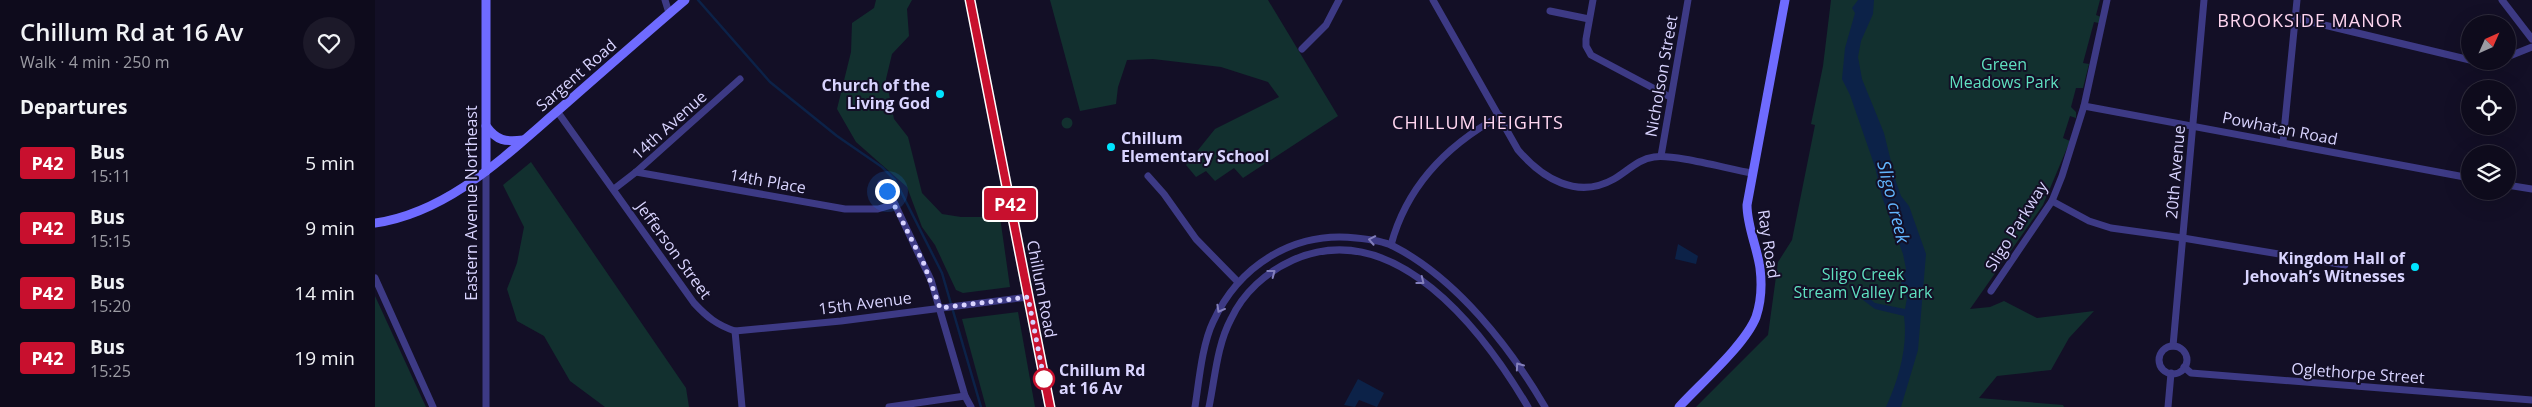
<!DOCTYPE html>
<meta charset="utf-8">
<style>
:root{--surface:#0e0b1c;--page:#1c1929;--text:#f1f3f6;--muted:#9b9ba3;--line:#2e2b3b}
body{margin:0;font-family:"Open Sans",sans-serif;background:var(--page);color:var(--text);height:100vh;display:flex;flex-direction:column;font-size:19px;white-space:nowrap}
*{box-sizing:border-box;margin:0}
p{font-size:16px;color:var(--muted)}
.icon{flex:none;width:28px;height:28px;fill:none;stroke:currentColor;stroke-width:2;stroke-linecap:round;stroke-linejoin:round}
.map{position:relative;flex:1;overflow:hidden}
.panel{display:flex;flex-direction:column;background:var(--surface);width:375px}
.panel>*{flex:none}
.badge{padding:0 10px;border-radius:4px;font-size:18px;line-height:32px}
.needle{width:32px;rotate:45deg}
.fabs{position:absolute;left:2086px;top:15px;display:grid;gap:10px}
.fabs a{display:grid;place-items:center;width:55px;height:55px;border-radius:50%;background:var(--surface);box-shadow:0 5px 20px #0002,0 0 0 1px var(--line);font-size:25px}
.you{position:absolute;width:25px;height:25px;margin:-12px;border:4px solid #fff;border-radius:50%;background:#1a73e8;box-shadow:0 0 0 8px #1a73e833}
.map>.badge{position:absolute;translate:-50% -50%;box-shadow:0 0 0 2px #fff}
h2{padding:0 20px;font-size:19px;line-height:45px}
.round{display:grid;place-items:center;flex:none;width:52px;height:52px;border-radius:26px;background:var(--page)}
.head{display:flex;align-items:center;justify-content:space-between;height:85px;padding:0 20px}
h1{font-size:24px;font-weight:600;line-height:38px}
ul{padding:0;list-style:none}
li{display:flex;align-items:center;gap:15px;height:65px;padding:0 20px}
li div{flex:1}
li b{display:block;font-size:19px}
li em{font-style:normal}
li .badge{min-width:55px;font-weight:700;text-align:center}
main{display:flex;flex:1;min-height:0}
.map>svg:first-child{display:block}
</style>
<main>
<section class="panel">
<div class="head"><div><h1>Chillum Rd at 16 Av</h1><p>Walk · 4 min · 250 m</p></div><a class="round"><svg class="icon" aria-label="heart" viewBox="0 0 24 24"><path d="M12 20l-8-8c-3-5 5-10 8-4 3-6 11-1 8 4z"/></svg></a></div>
<h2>Departures</h2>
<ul>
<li><span class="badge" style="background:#c8102e;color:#fff">P42</span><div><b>Bus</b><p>15:11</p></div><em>5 min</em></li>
<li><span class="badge" style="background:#c8102e;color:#fff">P42</span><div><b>Bus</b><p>15:15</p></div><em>9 min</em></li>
<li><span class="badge" style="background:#c8102e;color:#fff">P42</span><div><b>Bus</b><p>15:20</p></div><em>14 min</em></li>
<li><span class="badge" style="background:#c8102e;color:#fff">P42</span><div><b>Bus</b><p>15:25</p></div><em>19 min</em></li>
</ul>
</section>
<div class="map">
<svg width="2157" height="407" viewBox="0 0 2157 407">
<rect width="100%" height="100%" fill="#130f26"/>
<g fill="#12302f">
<polygon points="501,0 537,0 532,9 534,36 517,54 511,79 519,119 533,137 547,193 567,214 586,217 625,217 635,287 588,293 581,290 560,245 547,227 532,187 481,142 462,109 476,52 477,23 499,8"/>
<polygon points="675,0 893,0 963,116 868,178 859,168 840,181 831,171 821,177 811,165 840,129 904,97 893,82 846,67 778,59 752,60 743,87 741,104 705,111"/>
<polygon points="1456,0 1725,0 1721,15 1726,17 1724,23 1719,22 1708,63 1714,64 1708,88 1701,88 1696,107 1701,112 1701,118 1695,116 1688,138 1695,141 1668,205 1595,309 1615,307 1629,301 1662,318 1719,311 1694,338 1676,370 1622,376 1604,398 1688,405 1689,407 1321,407 1393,335 1403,262 1417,240 1440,125 1436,124 1448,66"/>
<circle cx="692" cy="123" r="5.5"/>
<polygon points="156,162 311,388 314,407 230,407 195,381 169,336 142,321 132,289 142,263 149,227 128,185"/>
<polygon points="0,296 51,407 0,407"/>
<polygon points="643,312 660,407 611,407 587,319"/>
</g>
<g fill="#0c2248">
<path d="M 1483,0 L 1499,0 L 1498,14 L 1486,41 L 1483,57 L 1487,79 L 1509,133 L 1521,182 L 1526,196 L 1534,206 L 1551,254 L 1543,350 L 1526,407 L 1511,407 C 1524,378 1533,347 1529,316 L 1500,309 L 1484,297 L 1488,293 L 1500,303 L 1530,309 L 1532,298 L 1525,286 L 1531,269 L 1528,254 L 1507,197 L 1500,167 L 1475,95 L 1467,79 L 1470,48 L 1480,13 L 1477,8 Z"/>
<polygon points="1303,244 1323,256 1321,264 1300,259"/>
<polygon points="983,379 1009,393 1002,407 984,400 980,407 969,405"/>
</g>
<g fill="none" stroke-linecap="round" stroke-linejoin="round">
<polyline stroke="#0c2248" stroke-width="2.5" points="323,0 395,82 462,136 507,167 520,180 567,273 606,407"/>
<g stroke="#3d3a85" stroke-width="7">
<polyline points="290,0 294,13"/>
<path d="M 1058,0 L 1143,150 C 1167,178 1202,200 1239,179 C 1253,171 1263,159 1279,157 C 1300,154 1353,169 1377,173"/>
<polyline points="1218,0 1211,39 1211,46 1216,55 1295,97"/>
<polyline points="2127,0 2157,39"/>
<polyline points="1175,11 1214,19"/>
<polyline points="1920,18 2095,60"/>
<polyline points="927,49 951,25 964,0"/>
<polyline points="2132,57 2157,47"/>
<polyline points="2100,61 2121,61"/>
<polyline points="1709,106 2095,178"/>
<path d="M 182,111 L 319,303 C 332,317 342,325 360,331 L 466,321 L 653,297"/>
<polyline points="1908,142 1922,0"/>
<polyline points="1286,156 1313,0"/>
<polyline points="111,171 111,407"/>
<polyline points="261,172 470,209 503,209 520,204"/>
<polyline points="773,176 789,194 821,239 863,282"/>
<polyline points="506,184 516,196 556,280 590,396 596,407"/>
<polyline points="2132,185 2157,189"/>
<polyline points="239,189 261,172 365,79"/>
<polyline points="1677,201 1714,221 1736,228 1808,238 1970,265"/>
<path d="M 1016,245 C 1032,185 1072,145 1125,116"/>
<polyline points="0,278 58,407"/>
<polyline points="1616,291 1677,201 1687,176 1709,106 1732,0"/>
<polyline points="360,331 367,407"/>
<polyline points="1798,346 1829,0"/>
<circle cx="1798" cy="360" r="14"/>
<polyline points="1809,367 1816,373 1841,375 2157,400"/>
<polyline points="514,407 590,396"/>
<path d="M 820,407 C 824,381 827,345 838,322 C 864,265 919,231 981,238 C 992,239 1008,241 1018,246 C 1081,278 1135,347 1170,407"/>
<path d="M 834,407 C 840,378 842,345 856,319 C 868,293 891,272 918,260 C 1020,215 1108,331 1153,407"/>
<polyline points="1793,407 1796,373"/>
</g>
<g stroke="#6f6bff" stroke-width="9">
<polyline points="595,0 675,407"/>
<path d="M 111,126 C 122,141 130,142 148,140"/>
<polyline points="111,171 111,0"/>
<path d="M 0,223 C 75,212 132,154 187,107 C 228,71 269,35 310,0"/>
<path d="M 1304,407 C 1325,384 1370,345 1381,317 C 1386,302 1387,284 1385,268 C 1382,247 1372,226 1372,205 L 1410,0"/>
</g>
</g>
<defs><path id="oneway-chevron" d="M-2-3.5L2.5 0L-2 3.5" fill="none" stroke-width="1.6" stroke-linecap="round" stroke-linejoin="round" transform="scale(1.25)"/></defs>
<g stroke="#837fbc">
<use href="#oneway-chevron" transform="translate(997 240) rotate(-169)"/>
<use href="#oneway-chevron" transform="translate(897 273) rotate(-37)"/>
<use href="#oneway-chevron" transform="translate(1046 281) rotate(38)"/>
<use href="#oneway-chevron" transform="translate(845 309) rotate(119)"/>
<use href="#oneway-chevron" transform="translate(1144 366) rotate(-125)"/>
</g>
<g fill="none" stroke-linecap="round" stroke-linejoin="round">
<defs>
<polyline id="line" points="595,0 675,407"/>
</defs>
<use href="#line" stroke="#fff" stroke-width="11"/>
<use href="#line" stroke="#c8102e" stroke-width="8"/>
<polyline stroke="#d9d4ff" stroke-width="5" stroke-dasharray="0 9" points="512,191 549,264 565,308 653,297 669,379"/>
</g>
<g fill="#00e5ff" stroke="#130f26" stroke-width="2">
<circle cx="565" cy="94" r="5"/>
<circle cx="736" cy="147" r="5"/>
<circle cx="2040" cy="267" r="5"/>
</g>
<circle fill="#fff" stroke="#c8102e" stroke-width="2.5" cx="669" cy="379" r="10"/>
<g text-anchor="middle" stroke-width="4" stroke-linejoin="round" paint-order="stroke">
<g font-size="16" fill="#5fe0c0" stroke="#130f26">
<text x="1629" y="70">Green<tspan x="1629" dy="18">Meadows Park</tspan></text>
<text x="1488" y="280">Sligo Creek<tspan x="1488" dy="18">Stream Valley Park</tspan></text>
</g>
<g font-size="16" fill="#d9d4ff" stroke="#130f26">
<text transform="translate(201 75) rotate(-41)" y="6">Sargent Road</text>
<text transform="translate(1286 76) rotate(-80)" y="6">Nicholson Street</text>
<text transform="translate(294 125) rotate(-42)" y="6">14th Avenue</text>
<text transform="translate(1905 128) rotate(11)" y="6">Powhatan Road</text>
<text transform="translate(1800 172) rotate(-85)" y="6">20th Avenue</text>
<text transform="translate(393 181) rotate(10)" y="6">14th Place</text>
<text transform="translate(96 203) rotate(-90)" y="6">Eastern Avenue Northeast</text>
<text transform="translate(1641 226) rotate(-58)" y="6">Sligo Parkway</text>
<text transform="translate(1394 244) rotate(81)" y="6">Ray Road</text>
<text transform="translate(299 250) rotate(54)" y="6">Jefferson Street</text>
<text transform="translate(667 289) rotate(79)" y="6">Chillum Road</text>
<text transform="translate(490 303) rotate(-7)" y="6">15th Avenue</text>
<text transform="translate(1983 373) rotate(4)" y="6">Oglethorpe Street</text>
</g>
<g font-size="16" font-weight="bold" fill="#d9d4ff" stroke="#130f26" text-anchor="end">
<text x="555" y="91">Church of the<tspan x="555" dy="18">Living God</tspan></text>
<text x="746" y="144" text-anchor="start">Chillum<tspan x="746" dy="18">Elementary School</tspan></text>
<text x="2030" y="264">Kingdom Hall of<tspan x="2030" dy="18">Jehovah’s Witnesses</tspan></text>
</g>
<g font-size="16" font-weight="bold" fill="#d9d4ff" stroke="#130f26" text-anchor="start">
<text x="684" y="376">Chillum Rd<tspan x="684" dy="18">at 16 Av</tspan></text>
</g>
<g font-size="18" letter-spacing="1" fill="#ffd6f0" stroke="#130f26">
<text x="1935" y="27">BROOKSIDE MANOR</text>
<text x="1103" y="129">CHILLUM HEIGHTS</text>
</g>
<g font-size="18" font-style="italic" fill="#62b6ff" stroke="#130f26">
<text transform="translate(1518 202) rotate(76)" y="6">Sligo creek</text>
</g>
</g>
</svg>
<div class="fabs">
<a><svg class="needle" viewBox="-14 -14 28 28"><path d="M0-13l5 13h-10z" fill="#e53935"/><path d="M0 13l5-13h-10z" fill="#9b9ba3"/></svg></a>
<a><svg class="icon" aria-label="locate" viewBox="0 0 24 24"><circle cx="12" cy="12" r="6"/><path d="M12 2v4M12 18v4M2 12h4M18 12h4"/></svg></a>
<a><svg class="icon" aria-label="layers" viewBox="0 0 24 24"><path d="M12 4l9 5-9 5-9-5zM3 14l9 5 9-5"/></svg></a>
</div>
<div class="you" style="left:512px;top:191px"></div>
<b class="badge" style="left:635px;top:204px;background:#c8102e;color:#fff">P42</b>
</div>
</main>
